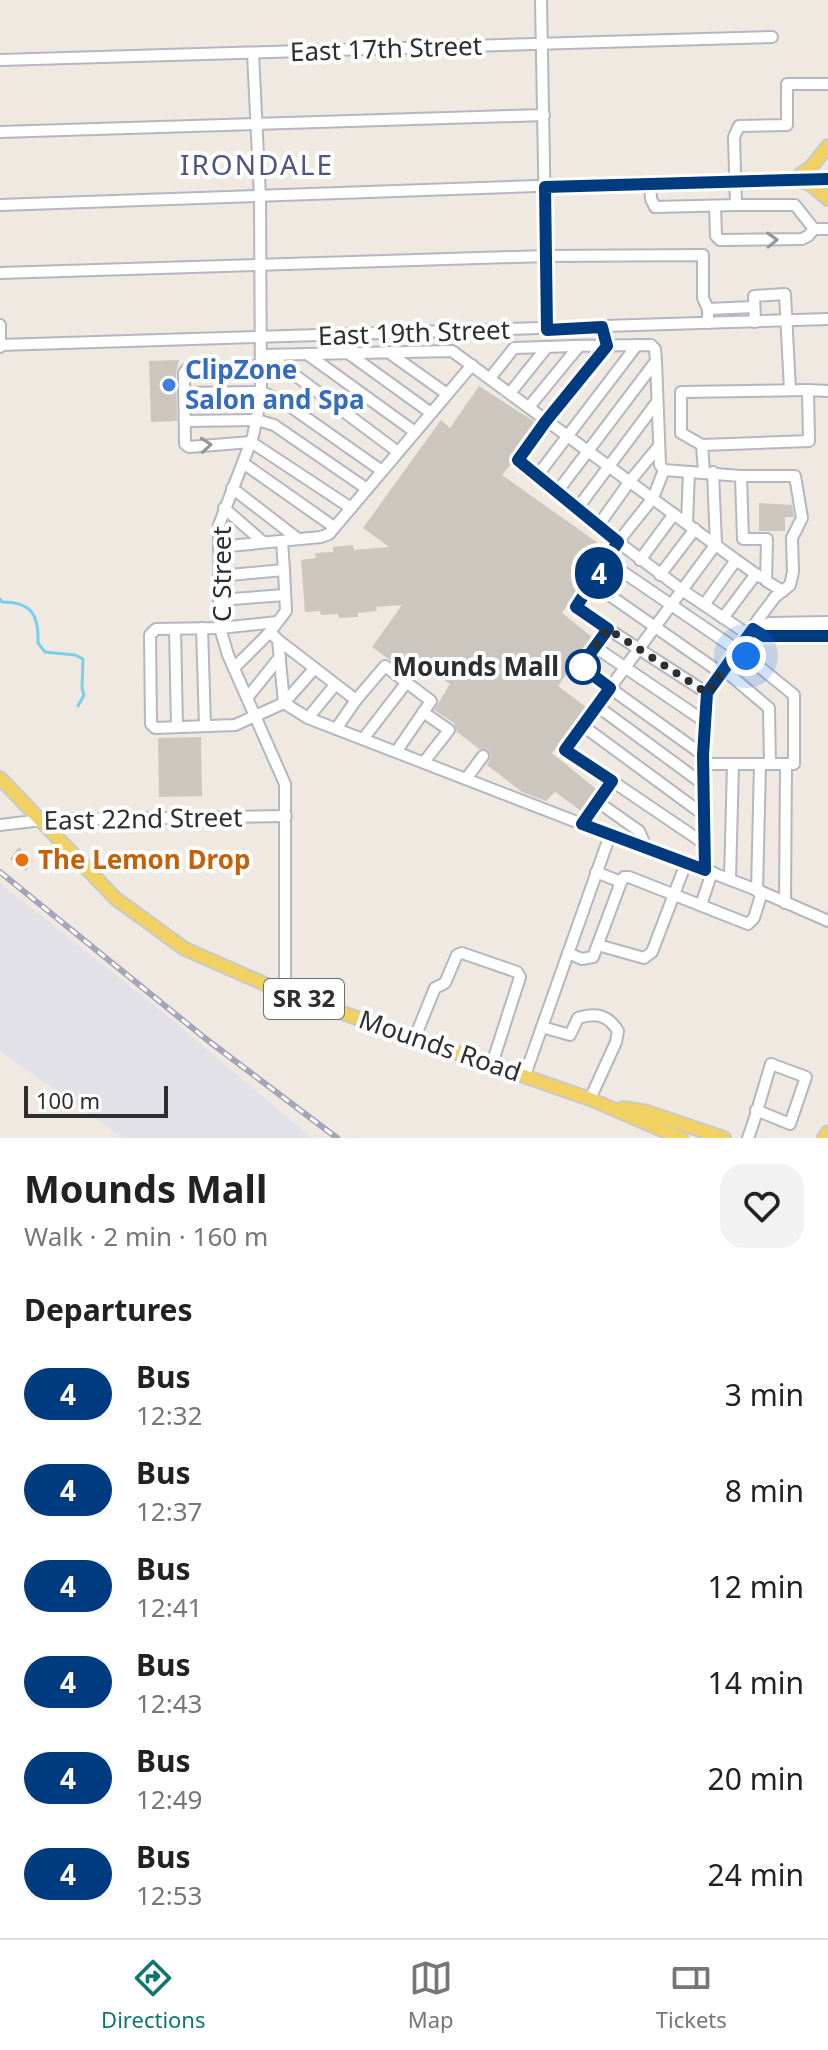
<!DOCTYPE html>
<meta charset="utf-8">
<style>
:root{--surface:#fff;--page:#f2f2f2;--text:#222;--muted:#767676;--line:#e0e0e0;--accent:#0f766e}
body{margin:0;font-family:"Noto Sans",sans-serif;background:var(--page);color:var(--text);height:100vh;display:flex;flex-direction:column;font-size:30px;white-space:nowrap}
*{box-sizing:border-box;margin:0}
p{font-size:26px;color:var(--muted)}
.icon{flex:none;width:44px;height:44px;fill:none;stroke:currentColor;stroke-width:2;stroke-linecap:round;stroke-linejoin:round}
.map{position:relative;height:1138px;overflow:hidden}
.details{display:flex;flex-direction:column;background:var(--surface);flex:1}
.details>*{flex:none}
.badge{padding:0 16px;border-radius:26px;font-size:28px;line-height:52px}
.scale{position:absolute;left:24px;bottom:20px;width:144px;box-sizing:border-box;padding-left:8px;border:4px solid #2e2e2e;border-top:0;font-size:22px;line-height:28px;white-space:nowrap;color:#2e2e2e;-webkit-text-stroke:6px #fff;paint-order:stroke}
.you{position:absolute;width:40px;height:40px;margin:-20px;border:6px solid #fff;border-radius:50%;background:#1a73e8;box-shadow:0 0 0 12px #1a73e833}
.map>.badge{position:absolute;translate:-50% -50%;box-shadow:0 0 0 4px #fff}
h2{padding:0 24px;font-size:30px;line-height:72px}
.round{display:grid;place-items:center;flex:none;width:84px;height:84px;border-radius:24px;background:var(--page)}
.headline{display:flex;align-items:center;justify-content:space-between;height:136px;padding:0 24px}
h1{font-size:38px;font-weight:700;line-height:60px}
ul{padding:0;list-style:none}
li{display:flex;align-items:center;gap:24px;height:96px;padding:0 24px}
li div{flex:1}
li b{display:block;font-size:30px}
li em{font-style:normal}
li .badge{min-width:88px;font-weight:700;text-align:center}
.tab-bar{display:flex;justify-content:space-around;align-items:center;height:112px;border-top:2px solid var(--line);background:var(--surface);font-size:22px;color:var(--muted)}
.tab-bar a{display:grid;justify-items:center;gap:4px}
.tab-bar .selected{color:var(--accent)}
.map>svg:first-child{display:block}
</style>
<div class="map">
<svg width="828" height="1138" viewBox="0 0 828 1138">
<rect width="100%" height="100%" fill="#efe9e1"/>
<polygon fill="#e3e1e8" points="0,883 165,1014 312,1138 123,1138 0,1051"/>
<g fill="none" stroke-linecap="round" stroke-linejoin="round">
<path stroke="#75cff0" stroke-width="3" d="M 0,599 L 2,602 C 32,602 39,615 38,643 L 45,652 L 75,655 L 83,659 L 82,688 L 84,695 L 78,706"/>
</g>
<g fill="#cbc7bf">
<polygon points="179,360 176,373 177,421 151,422 149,361"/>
<polygon points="479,386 535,422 512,455 511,464 502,475 605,548 562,613 592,637 558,686 586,707 552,753 596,789 581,811 555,792 546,801 522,792 487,765 491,756 488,750 479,749 457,732 454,723 434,710 450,684 424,666 413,677 372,647 402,605 376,607 377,611 358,613 358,617 339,618 338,614 321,615 320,611 305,612 301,560 316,558 315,553 333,552 333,547 353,545 354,550 389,547 363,528 441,420 450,428"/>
<polygon points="759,503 792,505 794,517 785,517 785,531 759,531"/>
<polygon points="201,737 202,796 159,797 158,738"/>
<polygon points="19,847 33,861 26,871 10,859"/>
</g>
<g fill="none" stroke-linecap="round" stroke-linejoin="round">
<defs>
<g id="minor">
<polyline points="541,0 547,330"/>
<polyline points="253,53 260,197 261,397 253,436 219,525 220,628 228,655 285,784 285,993"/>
<polyline points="0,60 772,37"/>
<polyline points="0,132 544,115"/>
<polyline points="650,182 651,199 655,207 736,205 734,137 739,126 787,125 787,84 828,84"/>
<polyline points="0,205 650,182 828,179"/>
<polyline points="736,205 795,205 814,229"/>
<polyline points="715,206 716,236 720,240 802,239 808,236 814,229 828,229"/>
<polyline points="0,273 546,256 703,255 703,298 708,309 708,323"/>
<polyline points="708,309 754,307"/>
<polyline points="755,322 754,296 785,294 790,390"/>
<polyline points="0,325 0,347"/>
<polyline points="0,345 828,319"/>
<polyline points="388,352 447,394"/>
<polyline points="348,353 431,413"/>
<polyline points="307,354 415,432"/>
<polyline points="262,355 452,351 736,560 704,605"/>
<polyline points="268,355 398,452"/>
<polyline points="262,366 187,369 184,373 185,444 189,447 251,442 351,508"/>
<path d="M 490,378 L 514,348 C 560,346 606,345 651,345 L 655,349 L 656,361 L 660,465 L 664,470 L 741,476 L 795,476 L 802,518 L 792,538 L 793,572 L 790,585 L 775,597 L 757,621 L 738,652 L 707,693 L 703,755 L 705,870 L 582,824 L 612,781 L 565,750 L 610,688 L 581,666 L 608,629 L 576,607 L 618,542 L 518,460 L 546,421 L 607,346 L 602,327"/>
<polyline points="184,393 261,392 281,400 382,471"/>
<polyline points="510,393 547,347"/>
<polyline points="529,407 579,346"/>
<polyline points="185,421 257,420 274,425 367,489"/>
<polyline points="702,445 681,433 681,392 808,390"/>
<polyline points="243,463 334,527"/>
<polyline points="664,470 653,498 618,542 682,590 749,635"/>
<polyline points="704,472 702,445 809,441 808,390 828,391"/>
<polyline points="537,476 637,345"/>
<polyline points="741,476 743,539 767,539 766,581 783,591"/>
<polyline points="232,488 298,539"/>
<polyline points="557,492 656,361"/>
<polyline points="224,508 263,542"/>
<polyline points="577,509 657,402"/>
<polyline points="687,523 689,472"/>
<polyline points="598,526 630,481 659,446"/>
<polyline points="219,547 321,537 329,534 472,365"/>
<polyline points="640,560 674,514"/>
<polyline points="736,560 760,577"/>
<polyline points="607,561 746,656 794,695 794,764 703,764"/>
<polyline points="284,570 286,611 270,632 278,640 356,700 385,666 431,701 396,752"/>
<polyline points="660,575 695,529"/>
<polyline points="219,576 284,570 282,541"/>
<polyline points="592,583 721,673"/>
<polyline points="219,600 285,595"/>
<polyline points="723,618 756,574"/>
<polyline points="277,622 220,628 156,629 150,635 151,724 155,728 235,725 284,703 308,718 582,824"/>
<polyline points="202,628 205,726"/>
<polyline points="175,629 177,727"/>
<polyline points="608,629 707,693"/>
<polyline points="753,629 764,636 828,636"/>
<polyline points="753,629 770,623 828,622"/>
<polyline points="278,640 284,703"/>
<polyline points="595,647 704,721"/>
<polyline points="234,668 270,632"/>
<polyline points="724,670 769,708 770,764"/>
<polyline points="247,698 280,657"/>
<polyline points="284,703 314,669"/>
<polyline points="597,706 703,784"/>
<polyline points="423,712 449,730 424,762"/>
<polyline points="308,718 335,685"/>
<polyline points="583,726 704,815"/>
<polyline points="336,729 356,700"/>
<polyline points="363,739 407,682"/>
<polyline points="703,755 610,688 716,544 713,472"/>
<polyline points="466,779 483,756"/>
<polyline points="612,781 705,844"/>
<polyline points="598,802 639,831 647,849"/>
<polyline points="0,825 42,820 286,816"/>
<polyline points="705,870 762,892"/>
<polyline points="730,879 733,764"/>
<polyline points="621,882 624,877 629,877 748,924 754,918 762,892 828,921"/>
<polyline points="757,891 760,764"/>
<polyline points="785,903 786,764"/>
<polyline points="701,905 712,872"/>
<polyline points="598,945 644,958 652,952 686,863"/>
<polyline points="568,953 582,959 593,957 621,882 596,872"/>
<path d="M 542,1027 L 570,1035 L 578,1018 C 596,1012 608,1015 618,1031 L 616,1042 L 590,1099"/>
<polyline points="415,1037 435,988 445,983 457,955 462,953 517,972 520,977 492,1064"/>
<polyline points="525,1075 610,835"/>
<path d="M 748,1138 C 757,1114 763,1089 771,1064 L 806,1077 L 790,1124 L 756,1110"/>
</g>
<g id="major">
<polyline points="795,179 811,167 828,146"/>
<polyline points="795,179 810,184 828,199"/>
<polyline points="0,778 116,899 185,949 285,993 590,1099 681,1138"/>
<polyline points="623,1108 647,1112 724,1138"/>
<polyline points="824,1138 828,1132"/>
</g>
</defs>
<use href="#minor" stroke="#b4b7c1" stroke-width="14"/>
<use href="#major" stroke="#c9c9c9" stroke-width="16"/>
<use href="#minor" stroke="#fff" stroke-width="10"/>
<use href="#major" stroke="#f2d163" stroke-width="12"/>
<defs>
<polyline id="rail" points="0,872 206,1039 337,1138"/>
</defs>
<use href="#rail" stroke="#a3a6b8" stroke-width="6"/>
<use href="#rail" stroke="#fff" stroke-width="3" stroke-dasharray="9" stroke-linecap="butt"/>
</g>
<defs><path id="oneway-chevron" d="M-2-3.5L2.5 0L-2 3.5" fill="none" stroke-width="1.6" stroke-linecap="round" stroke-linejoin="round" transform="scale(2)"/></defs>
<g stroke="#969696">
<use href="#oneway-chevron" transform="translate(772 240) rotate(-2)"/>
<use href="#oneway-chevron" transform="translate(206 445) rotate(-4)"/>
</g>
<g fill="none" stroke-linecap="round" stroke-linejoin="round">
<defs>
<polyline id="line" points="828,179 545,187 547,330 602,327 607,346 546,421 518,460 618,542 576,607 608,629 581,666 610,688 565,750 612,781 582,824 705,870 703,755 707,693 753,629 764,636 828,636"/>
</defs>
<use href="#line" stroke="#fff" stroke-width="18"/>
<use href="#line" stroke="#003b80" stroke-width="12"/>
<polyline stroke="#2e2e2e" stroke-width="8" stroke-dasharray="0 14.4" points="583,667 581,666 608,629 707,693 738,652 746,656"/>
</g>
<circle fill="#3f7fe0" stroke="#fff" stroke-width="3" cx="169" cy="385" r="8"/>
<circle fill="#fff" stroke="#003b80" stroke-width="4" cx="583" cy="667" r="16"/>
<circle fill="#e8710a" stroke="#fff" stroke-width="3" cx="22" cy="860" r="8"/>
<g text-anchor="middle" stroke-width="8" stroke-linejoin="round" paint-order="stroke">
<rect fill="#fff" stroke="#6d6d6d" stroke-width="2" x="264" y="979" width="80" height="40" rx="6"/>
<g font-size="24" font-weight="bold" fill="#2e2e2e">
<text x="304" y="1007">SR 32</text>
</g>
<g font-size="26" fill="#2e2e2e" stroke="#fff">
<text transform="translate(386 49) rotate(-2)" y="9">East 17th Street</text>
<text transform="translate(414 333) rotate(-2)" y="9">East 19th Street</text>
<text transform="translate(222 574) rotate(-90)" y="9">C Street</text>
<text transform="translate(143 819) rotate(-1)" y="9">East 22nd Street</text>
<text transform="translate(440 1046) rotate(19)" y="9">Mounds Road</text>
</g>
<g font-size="26" font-weight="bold" fill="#366cbe" stroke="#fff" text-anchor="start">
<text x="185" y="379">ClipZone<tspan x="185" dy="30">Salon and Spa</tspan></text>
</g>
<g font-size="26" font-weight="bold" fill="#2e2e2e" stroke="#fff" text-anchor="end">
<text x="559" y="676">Mounds Mall</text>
</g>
<g font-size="26" font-weight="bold" fill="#c56008" stroke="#fff" text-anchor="start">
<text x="38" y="869">The Lemon Drop</text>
</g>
<g font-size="28" letter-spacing="2" fill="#4d5680" stroke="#fff">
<text x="257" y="175">IRONDALE</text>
</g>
</g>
</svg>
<div class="scale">100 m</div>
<div class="you" style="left:746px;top:656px"></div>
<b class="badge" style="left:599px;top:573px;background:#003b80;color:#fff">4</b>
</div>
<section class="details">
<div class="headline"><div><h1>Mounds Mall</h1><p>Walk · 2 min · 160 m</p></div><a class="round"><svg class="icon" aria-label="heart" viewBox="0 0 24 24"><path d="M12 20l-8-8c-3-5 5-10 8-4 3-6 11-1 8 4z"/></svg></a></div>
<h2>Departures</h2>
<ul>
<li><span class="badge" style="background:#003b80;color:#fff">4</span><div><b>Bus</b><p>12:32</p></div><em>3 min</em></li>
<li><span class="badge" style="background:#003b80;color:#fff">4</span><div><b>Bus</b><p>12:37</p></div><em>8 min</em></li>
<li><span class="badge" style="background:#003b80;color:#fff">4</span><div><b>Bus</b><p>12:41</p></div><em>12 min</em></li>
<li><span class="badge" style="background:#003b80;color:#fff">4</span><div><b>Bus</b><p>12:43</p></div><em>14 min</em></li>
<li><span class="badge" style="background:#003b80;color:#fff">4</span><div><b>Bus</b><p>12:49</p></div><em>20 min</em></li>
<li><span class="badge" style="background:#003b80;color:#fff">4</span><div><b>Bus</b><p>12:53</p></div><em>24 min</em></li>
</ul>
</section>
<nav class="tab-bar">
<a class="selected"><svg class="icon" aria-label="directions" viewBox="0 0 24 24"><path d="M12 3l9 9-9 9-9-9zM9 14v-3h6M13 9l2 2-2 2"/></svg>Directions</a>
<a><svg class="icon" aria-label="map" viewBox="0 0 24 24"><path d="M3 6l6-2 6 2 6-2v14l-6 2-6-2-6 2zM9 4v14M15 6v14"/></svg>Map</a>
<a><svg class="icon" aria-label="tickets" viewBox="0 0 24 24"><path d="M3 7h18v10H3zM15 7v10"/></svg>Tickets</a>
</nav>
